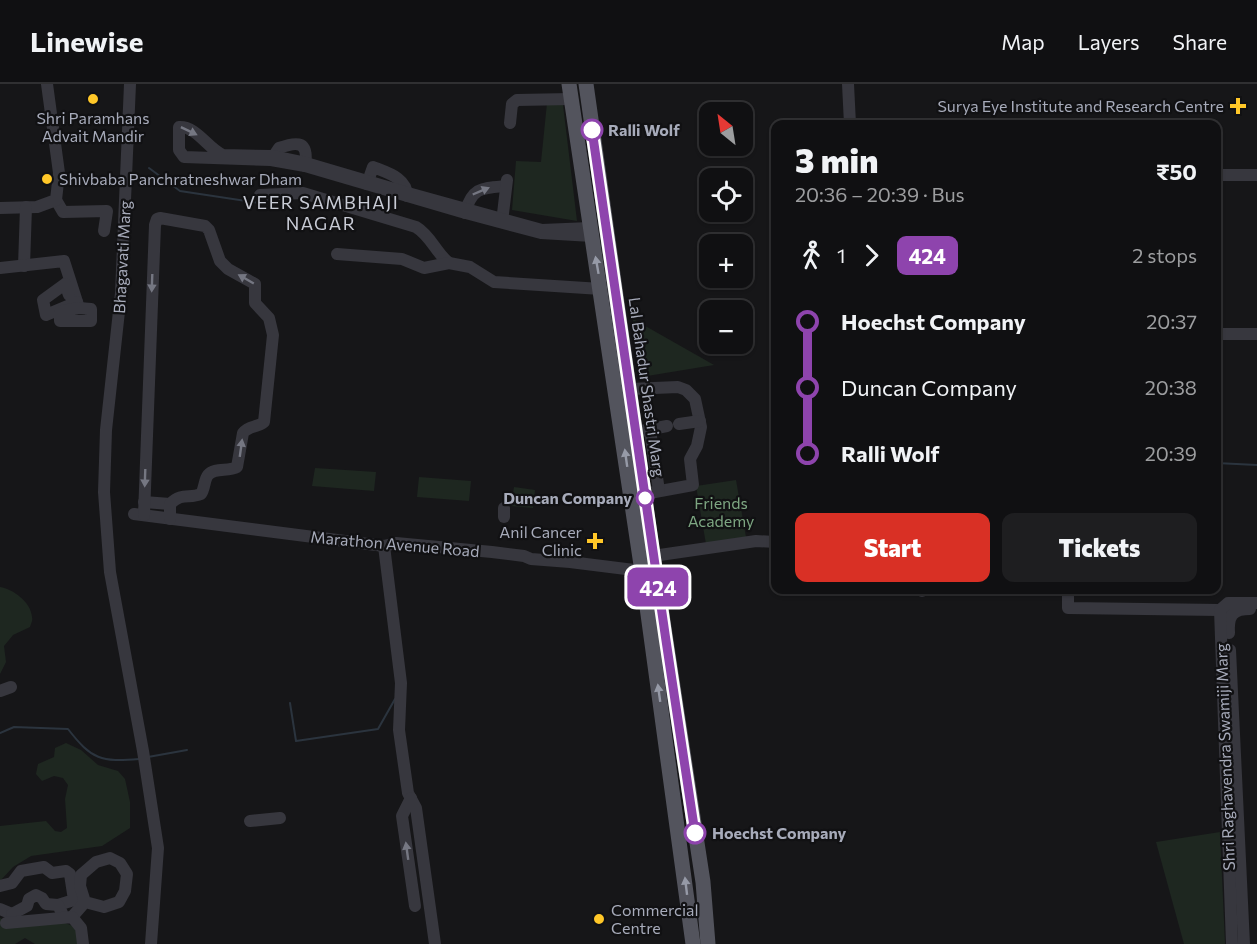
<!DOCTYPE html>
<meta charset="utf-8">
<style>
:root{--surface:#101012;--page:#1e1e20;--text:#f1f3f6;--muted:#9c9d9f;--line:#303032;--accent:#d93025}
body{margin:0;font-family:Commissioner,sans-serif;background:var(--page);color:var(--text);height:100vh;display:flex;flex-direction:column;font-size:22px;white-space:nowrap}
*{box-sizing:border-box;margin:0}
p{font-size:20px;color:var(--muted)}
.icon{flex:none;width:33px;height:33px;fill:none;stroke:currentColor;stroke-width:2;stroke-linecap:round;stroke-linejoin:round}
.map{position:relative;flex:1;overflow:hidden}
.panel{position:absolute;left:771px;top:36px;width:450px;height:474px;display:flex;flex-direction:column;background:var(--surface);border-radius:12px;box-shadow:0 2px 4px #0004,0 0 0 2px var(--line)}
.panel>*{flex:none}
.badge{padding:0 12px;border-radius:9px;font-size:21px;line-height:39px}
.needle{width:39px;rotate:330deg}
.buttons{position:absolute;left:699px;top:18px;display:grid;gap:12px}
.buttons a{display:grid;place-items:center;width:54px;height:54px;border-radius:12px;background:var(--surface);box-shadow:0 2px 4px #0004,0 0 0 2px var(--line);font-size:30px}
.map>.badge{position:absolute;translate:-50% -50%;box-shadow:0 0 0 3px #fff}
.legs{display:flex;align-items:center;gap:9px;height:66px;padding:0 24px;font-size:20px}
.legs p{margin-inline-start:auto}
.overview{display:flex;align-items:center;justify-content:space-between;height:102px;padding:0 24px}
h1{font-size:33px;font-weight:800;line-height:45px}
.button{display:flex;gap:12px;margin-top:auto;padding:12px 24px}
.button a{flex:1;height:69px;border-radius:12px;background:var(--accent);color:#fff;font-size:24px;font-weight:800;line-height:69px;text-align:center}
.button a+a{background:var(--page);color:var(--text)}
ul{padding:0 24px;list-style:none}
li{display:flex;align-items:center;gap:21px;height:66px;font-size:22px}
li i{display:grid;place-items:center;width:9px;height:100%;margin:0 8px;background:currentColor}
li i::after{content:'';width:15px;height:15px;margin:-8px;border:4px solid;border-radius:50%;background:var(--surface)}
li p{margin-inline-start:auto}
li:first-child i{background:linear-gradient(#0000 50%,currentColor 0)}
li:last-child i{background:linear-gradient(currentColor 50%,#0000 0)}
header{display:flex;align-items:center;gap:36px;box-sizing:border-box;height:84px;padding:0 30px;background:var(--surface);border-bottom:2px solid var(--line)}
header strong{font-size:28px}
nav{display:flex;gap:33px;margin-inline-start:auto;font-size:21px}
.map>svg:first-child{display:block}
</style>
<header>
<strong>Linewise</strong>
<nav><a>Map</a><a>Layers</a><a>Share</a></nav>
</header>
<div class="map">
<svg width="1257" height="860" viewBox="0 0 1257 860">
<rect width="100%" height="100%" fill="#161618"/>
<g fill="#1e2720">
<polygon points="547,19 563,21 577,137 512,126 516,77 541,78"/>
<polygon points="633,235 714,281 641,293"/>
<polygon points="315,384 376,388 374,407 312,402"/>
<polygon points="419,393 471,397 469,417 417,413"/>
<polygon points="736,396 746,453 706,460 696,402"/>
<polygon points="514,403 535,406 533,424 511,422"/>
<path d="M 0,503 C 13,505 31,518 32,533 C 33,536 31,540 30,543 L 13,551 L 4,562 L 6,578 L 0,590 Z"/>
<polygon points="66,659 81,666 98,681 118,687 125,695 130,718 130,744 102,762 31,772 13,783 0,797 0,742 46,737 55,747 61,748 67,744 65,715 68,701 63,694 54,692 42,697 36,690 38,680 54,673 55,664"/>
<polygon points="1220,748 1225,860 1184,860 1156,758"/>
<polygon points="0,834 7,837 63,838 75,843 79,860 35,860 25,854 15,860 0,860"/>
</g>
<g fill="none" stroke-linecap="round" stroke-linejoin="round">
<g stroke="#2b343e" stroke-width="2">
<polyline points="149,84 180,107 259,119"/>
<polyline points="1216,379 1257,381"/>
<polyline points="290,619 296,657 378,645 395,615"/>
<path d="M 0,649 L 14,643 L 68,645 C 92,676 101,678 139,675"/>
<polyline points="148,673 187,666"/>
</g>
<g stroke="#37373e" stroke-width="12">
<polyline points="130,0 121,209 106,346 104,408 110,488 143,667 158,764 151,860"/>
<polyline points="848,0 850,40"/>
<polyline points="510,39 512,20 517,16 571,15"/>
<path d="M 271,76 L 279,64 C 298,57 309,57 305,82"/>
<polyline points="1216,91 1257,91"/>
<path d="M 367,100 L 373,83 C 388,89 407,94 407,112"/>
<path d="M 260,111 L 303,109 L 416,143 C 431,152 436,169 449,179"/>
<polyline points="56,116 63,128 107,127 104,147"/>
<polyline points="0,124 37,123 56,116 59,89 47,0"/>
<path d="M 465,129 C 472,103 482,104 506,102"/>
<polyline points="502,138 507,96"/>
<path d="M 590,144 L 542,146 L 408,109 L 306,79 L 272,72 L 223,71 C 208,65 197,42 179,43 L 179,66 L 184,73 L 271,76 L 305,82 L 462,128 L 541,149 L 592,152"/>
<polyline points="337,170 402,175 424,184 449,179 470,183 494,198 601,205"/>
<polyline points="24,182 26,123"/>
<polyline points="0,184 64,177 79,224"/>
<polyline points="69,211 65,200 43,216 46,231 77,218"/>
<polygon points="79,224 91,225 91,237 60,237 60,229 62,227"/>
<polyline points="1216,250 1257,250"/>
<polyline points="630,305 678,303 686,306 695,315 701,343 697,362 690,375 693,401 644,410"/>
<polyline points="679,340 700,337"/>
<polyline points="636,348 667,342"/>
<polyline points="651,353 659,407"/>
<polyline points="144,418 170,420"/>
<polyline points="504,424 504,433"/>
<polyline points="134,430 384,462 396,459 492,468 524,472 531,475 570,478 650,488"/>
<path d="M 144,431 L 155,141 L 157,135 L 160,134 L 205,142 L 209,146 L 220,177 L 228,185 L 255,200 L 255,219 L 269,234 L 273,251 L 264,338 C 257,344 249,341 243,349 L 237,383 C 228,388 215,383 208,391 C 204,396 205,404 201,410 C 189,415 182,408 170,420 L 170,435"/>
<polyline points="384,462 401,599 399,646 408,709 416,724 435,860"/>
<polyline points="653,472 756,457 776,458"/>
<polyline points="921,506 922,507"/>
<polyline points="1068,506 1068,524 1220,526 1228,528"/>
<path d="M 1229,549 C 1228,532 1232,525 1250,525"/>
<polyline points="1230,566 1244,860"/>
<polyline points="0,607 11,603"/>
<polyline points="411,714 402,732 415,822"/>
<polyline points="250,737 280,734"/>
<polyline points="0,802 12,799 21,787 44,783 52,789 66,787 70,790 74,816 58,821"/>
<polyline points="0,825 12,830"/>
<polyline points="72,833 85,818 80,802 81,791 96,778 110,774 120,779 127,790 125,807 119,818 104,823 85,818"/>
<polyline points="13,838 12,830 27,822 29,815 36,811 42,814 46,820 58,821 62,829"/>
<polyline points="6,839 72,833 81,844 83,860"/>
<polyline points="1232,860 1220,526 1228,519 1257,519"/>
</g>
<g stroke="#53545d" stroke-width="15">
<polyline points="569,0 644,501 693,860"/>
<polyline points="586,0 652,465 703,798 708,860"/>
</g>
</g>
<defs><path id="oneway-solid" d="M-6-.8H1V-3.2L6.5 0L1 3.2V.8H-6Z" transform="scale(1.5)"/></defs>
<g fill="#757782">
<use href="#oneway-solid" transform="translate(189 47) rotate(26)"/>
<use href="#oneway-solid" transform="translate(481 107) rotate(-23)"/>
<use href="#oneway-solid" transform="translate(246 195) rotate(-150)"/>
<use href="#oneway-solid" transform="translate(152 199) rotate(92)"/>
<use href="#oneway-solid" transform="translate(241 364) rotate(-82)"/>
<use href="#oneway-solid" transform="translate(145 394) rotate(92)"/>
<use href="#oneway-solid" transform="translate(407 767) rotate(-98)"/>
</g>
<g fill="#969aa7">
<use href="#oneway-solid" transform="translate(597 181) rotate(-100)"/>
<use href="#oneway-solid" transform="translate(626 374) rotate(-98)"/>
<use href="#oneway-solid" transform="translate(659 609) rotate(-98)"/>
<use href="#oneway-solid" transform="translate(686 802) rotate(-97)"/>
</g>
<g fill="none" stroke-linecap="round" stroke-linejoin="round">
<defs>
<path id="line-1" d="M 592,46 C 626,281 659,515 695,749"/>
</defs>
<use href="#line-1" stroke="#fff" stroke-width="14"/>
<use href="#line-1" stroke="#8e44ad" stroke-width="9"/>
</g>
<g fill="#ffc728" stroke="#111113" stroke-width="2">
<circle cx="93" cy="15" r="6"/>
<path d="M1235 13h6v6h6v6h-6v6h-6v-6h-6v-6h6z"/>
<circle cx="47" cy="95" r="6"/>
<path d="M592 448h6v6h6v6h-6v6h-6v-6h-6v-6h6z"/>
<circle cx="599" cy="835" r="6"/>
</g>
<g fill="#fff" stroke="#8e44ad" stroke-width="3">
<circle cx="592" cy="46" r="10"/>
<circle cx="645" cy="414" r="8"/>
<circle cx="695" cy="749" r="10"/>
</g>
<g text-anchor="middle" stroke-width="4.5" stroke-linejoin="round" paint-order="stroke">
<g font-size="16" fill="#a7abba" stroke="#111113" text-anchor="end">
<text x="1224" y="28">Surya Eye Institute and Research Centre</text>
<text x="93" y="40" text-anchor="middle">Shri Paramhans<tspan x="93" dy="18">Advait Mandir</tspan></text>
<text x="59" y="101" text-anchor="start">Shivbaba Panchratneshwar Dham</text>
<text x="582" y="454">Anil Cancer<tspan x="582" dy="18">Clinic</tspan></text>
<text x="611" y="832" text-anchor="start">Commercial<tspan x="611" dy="18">Centre</tspan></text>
</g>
<g font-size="16" font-weight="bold" fill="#a7abba" stroke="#111113" text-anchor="start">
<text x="608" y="52">Ralli Wolf</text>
<text x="632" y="420" text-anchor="end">Duncan Company</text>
<text x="712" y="755">Hoechst Company</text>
</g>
<g font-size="16" fill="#a7abba" stroke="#111113">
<text transform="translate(122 173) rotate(-87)" y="6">Bhagavati Marg</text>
<text transform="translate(647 303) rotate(82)" y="6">Lal Bahadur Shastri Marg</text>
<text transform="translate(395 460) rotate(5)" y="6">Marathon Avenue Road</text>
<text transform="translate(1225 673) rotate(-92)" y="6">Shri Raghavendra Swamiji Marg</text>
</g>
<g font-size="16" fill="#7da682" stroke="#111113">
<text x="721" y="425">Friends<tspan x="721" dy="18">Academy</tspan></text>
</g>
<g font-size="18" letter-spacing="1.5" fill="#c8cbd5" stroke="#111113">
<text x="321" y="125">VEER SAMBHAJI<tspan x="321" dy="21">NAGAR</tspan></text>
</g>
</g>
</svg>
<div class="buttons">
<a><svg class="needle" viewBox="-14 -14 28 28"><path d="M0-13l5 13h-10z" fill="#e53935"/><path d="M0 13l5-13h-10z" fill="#9c9d9f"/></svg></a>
<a><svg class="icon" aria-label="locate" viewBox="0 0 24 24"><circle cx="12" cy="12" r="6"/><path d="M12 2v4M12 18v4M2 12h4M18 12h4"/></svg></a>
<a>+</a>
<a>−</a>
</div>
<b class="badge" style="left:658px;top:503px;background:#8e44ad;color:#fff">424</b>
<section class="panel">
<div class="overview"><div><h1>3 min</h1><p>20:36 – 20:39 · Bus</p></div><b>₹50</b></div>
<div class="legs"><svg class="icon" aria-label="walk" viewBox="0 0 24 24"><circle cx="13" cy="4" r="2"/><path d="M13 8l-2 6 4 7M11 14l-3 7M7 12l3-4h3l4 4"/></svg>1<svg class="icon" aria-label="forward" viewBox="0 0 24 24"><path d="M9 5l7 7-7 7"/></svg><b class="badge" style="background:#8e44ad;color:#fff">424</b><p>2 stops</p></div>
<ul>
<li><i style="color:#8e44ad"></i><b>Hoechst Company</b><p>20:37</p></li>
<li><i style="color:#8e44ad"></i><span>Duncan Company</span><p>20:38</p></li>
<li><i style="color:#8e44ad"></i><b>Ralli Wolf</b><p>20:39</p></li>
</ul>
<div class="button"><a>Start</a><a>Tickets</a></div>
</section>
</div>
